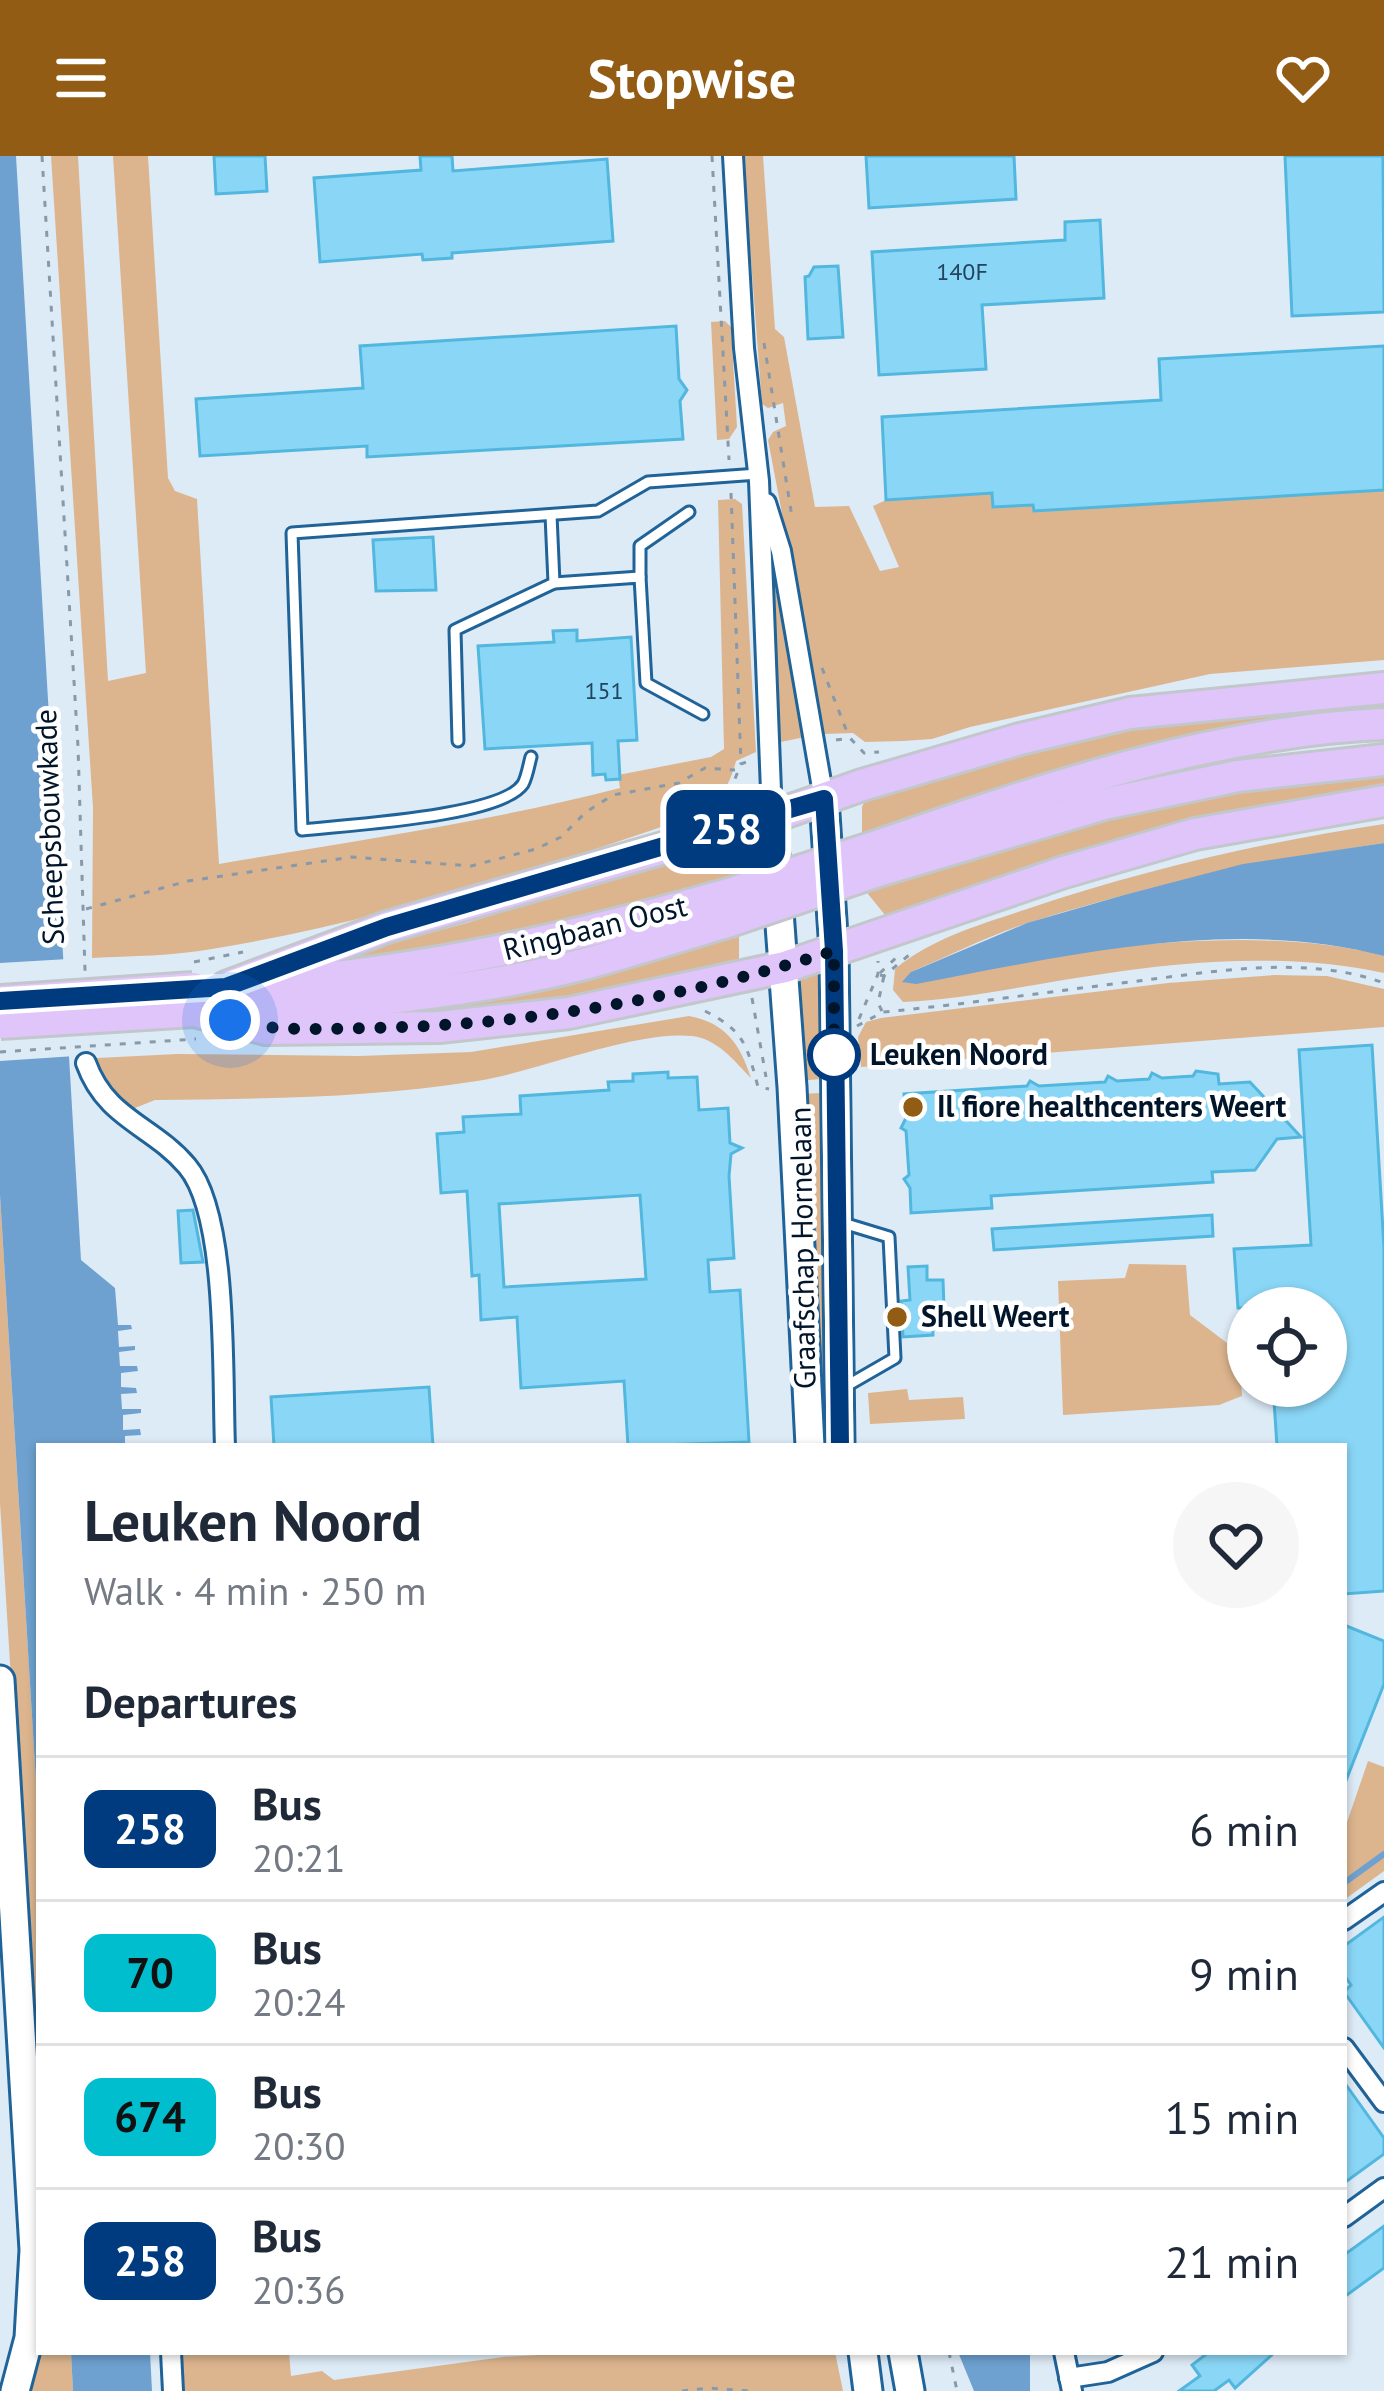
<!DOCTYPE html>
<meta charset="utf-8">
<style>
:root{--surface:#fff;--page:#f6f6f7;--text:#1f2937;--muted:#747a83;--line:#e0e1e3;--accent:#935c14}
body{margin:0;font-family:"PT Sans",sans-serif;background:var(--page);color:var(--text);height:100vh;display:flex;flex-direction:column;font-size:45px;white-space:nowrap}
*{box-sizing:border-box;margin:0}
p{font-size:39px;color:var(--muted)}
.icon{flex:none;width:66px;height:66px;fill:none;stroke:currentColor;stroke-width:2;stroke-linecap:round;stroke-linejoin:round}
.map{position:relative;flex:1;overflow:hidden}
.details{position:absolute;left:36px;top:1287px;width:1311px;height:912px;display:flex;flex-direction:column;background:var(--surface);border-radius:0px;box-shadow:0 3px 9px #0004}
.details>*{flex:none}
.badge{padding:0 24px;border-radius:18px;font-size:42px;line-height:78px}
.fabs{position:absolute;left:1227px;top:1131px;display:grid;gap:24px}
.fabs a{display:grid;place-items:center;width:120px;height:120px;border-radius:50%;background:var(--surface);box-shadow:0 3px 9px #0004;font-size:60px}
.you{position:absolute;width:60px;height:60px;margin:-30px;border:9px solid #fff;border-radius:50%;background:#1a73e8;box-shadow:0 0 0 18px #1a73e833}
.map>.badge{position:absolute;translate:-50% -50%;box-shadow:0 0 0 6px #fff}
h2{padding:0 48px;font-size:45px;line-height:108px}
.round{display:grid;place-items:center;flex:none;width:126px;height:126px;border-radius:63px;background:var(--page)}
.summary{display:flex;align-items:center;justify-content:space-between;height:204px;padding:0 48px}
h1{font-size:57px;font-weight:700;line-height:90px}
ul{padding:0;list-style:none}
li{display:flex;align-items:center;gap:36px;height:144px;padding:0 48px;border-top:3px solid var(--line)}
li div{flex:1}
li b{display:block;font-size:45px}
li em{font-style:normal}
li .badge{min-width:132px;font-weight:700;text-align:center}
header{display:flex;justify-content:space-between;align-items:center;height:156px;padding:0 48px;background:var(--accent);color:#fff;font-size:54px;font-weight:700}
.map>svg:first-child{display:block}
</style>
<header><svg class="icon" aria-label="menu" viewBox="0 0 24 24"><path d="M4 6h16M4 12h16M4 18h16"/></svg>Stopwise<svg class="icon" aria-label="heart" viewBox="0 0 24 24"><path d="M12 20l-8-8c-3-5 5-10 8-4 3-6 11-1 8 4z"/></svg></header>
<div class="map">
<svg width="1384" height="2235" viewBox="0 0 1384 2235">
<rect width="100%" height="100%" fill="#ddebf7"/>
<g fill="#dcb58e">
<path d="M 51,0 L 78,0 L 108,525 L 146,517 L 113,0 L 148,0 L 168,322 L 175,335 L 197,343 L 219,708 C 353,685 488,666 620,632 L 618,619 L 711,601 L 724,593 L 718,344 L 735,343 L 742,348 L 756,596 L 736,605 C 730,629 721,642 702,657 C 543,712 378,766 212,793 C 173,800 132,800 92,802 L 93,652 Z"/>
<polygon points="743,0 763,0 775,173 784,181 815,351 849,350 880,415 899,411 873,350 893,341 998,334 1384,327 1384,504 1210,518 970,571 932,583 903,585 865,586 853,577 824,578 768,284 773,276 786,270 783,247 768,252 762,248"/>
<polygon points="725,165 731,171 737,271 729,283 717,284 711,166"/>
<polygon points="763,370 805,581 776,587"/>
<polygon points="1384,536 1384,564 862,681 862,651 867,640 1148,563"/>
<polygon points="1384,608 1384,633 991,726 885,759 864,733 1096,661"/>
<path d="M 1384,668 L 1384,687 C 1264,705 1147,729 1031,766 C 990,779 951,799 911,816 C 1056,800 1243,763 1384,800 L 1384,817 C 1292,797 1190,804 1096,819 C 1032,828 968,843 903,846 L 893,834 L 895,813 C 934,781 980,769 1027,753 C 1143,714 1263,686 1384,668 Z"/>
<path d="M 717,687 L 735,722 C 592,771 438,792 289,814 L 467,767 Z"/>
<polygon points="739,770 739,808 501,854 308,866"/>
<polygon points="822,803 822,923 796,925 790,815"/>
<polygon points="1274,819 1327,820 1384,833 1384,871 861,911 858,881 866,866 881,862 1168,827"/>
<path d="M 689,860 C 726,867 740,888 751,922 C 734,905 718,883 692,880 C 635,874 539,915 477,925 C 371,942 262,943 155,944 L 125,956 L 98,917 L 97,902 L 177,898 L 359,900 L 471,896 Z"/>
<polygon points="822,937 829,1257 816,1258 797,938"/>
<polygon points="0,1039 39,1674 39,1971 0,1347"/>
<polygon points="1129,1108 1186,1109 1190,1159 1239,1196 1242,1240 1219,1249 1063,1259 1058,1125 1125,1122"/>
<polygon points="907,1233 909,1244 963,1241 965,1263 870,1268 868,1237"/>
<polygon points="1368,1605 1384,1611 1384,1715 1344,1744 1344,1675"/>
<polygon points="39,2196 71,2196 73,2235 26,2235"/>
<polygon points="178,2196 289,2196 291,2220 322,2215 334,2224 503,2201 594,2196 835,2196 843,2235 181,2235"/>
</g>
<g fill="#6ea1d0">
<polygon points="0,0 16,0 81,1104 115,1132 118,1169 131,1169 132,1173 118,1175 119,1191 135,1190 135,1194 119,1196 120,1210 137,1210 138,1215 121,1217 121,1231 136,1232 137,1237 121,1238 122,1253 141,1253 141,1257 123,1259 123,1274 140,1273 141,1279 125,1280 125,1290 39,1290 39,1674 0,1039"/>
<path d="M 1384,687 L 1384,800 C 1232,760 1066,800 916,828 L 902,826 L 911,816 L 1027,767 L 1124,739 L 1243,708 Z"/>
<polygon points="71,2196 150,2196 152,2235 73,2235"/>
<polygon points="958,2196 1030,2196 1030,2235 974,2235"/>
</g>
<polygon fill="#ddebf7" points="68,803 75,900 0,905 0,807"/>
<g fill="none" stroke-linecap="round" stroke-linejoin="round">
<polyline stroke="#6ea1d0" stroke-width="6" points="1344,1727 1384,1698"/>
</g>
<g fill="#8ad6f6" stroke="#51b7de" stroke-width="3" fill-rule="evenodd">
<polygon points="214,0 265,0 267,35 216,38"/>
<polygon points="420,0 452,0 453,15 607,3 613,85 452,97 452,102 423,104 422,98 320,106 314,22 421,14"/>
<polygon points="866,0 1014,0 1016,43 869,52"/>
<polygon points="1285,0 1383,0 1384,156 1292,160"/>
<polygon points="1100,64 1104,142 982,149 986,213 879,219 872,96 1065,84 1065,66"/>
<polygon points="838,110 843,181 808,183 805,121 809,120 814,111"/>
<polygon points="676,170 679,223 687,234 680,245 683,283 367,301 367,290 200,300 196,243 363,232 360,190"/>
<polygon points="1384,190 1384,334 1034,355 1033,349 993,351 992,337 886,344 882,261 1161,244 1159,203"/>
<polygon points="433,381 436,434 376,435 373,384"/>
<polygon points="577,474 577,485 631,481 637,584 618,585 620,623 606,624 605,618 593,619 592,587 485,593 478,490 554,486 553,475"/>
<polygon points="1372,889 1384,1092 1384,1435 1344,1438 1344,1290 1277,1290 1273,1230 1326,1230 1326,1152 1238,1152 1234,1093 1311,1089 1299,894"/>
<polygon points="1196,915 1218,918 1219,928 1250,926 1301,981 1277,983 1255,1014 1212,1016 1213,1026 991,1040 992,1052 911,1057 910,1032 904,1023 909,1019 906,975 901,972 906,962 904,938 1027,930 1030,925 1039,930 1105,926 1108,920 1117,925 1149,923 1152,917 1162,922 1193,920"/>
<path d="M 668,916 L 668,922 L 697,921 L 699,954 L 728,952 L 730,987 L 742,992 L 731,998 L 729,1020 L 734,1102 L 708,1104 L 710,1136 L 740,1134 L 749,1286 L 628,1290 L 624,1225 L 521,1232 L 517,1161 L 481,1164 L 479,1119 L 472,1120 L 467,1035 L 441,1037 L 437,978 L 464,976 L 463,961 L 521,958 L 520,940 L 609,934 L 608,926 L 633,925 L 633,918 ZM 640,1039 L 646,1123 L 504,1131 L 499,1048 Z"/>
<polygon points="193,1054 203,1106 181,1107 178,1055"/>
<polygon points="1212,1059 1213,1080 994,1094 992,1073"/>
<polygon points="927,1110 927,1124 943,1124 944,1152 932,1152 933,1179 903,1181 901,1145 910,1144 908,1111"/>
<polygon points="429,1231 433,1290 274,1290 271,1241"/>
<polygon points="1344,1469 1384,1485 1384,1528 1345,1627"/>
<polygon points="1384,1761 1384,1892 1344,1836 1351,1829 1344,1819 1344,1790"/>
<polygon points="1344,1926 1384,1982 1384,1998 1344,2027"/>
<polygon points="1384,2070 1384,2112 1344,2141 1344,2099"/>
<polygon points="1209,2196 1275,2196 1235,2232 1229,2224 1214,2235 1179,2235 1200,2220 1192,2209"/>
</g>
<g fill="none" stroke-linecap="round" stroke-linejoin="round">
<defs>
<g id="lane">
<polyline points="640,421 640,390 689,356"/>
<polyline points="554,427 640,421 646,527 703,558"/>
<polyline points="458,585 455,474 554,427 551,359"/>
<path d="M 531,601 C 529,608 527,621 523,628 C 501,661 345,669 302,674 L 292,377 L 598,355 L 648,326 L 758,318"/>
<polyline points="843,1067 889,1081 895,1202 843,1232"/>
</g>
<g id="street">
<polyline points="733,0 744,192 759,325 772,661"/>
<polyline points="766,347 781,395 824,643"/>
<path d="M 86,907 C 106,963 152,969 187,1010 C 229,1059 222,1223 225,1290"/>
<polyline points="1344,1764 1384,1736"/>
<polyline points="1344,1892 1384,1946"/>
<polyline points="1344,2061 1384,2032"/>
<polyline points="171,2196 173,2235"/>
<polyline points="1064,2196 1072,2235"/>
<polyline points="1069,2222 1108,2216 1153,2196"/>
</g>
<g id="secondary">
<polyline points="824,643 834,795 840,1290"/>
<polyline points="772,661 792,931 810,1290"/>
<polyline points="0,1524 34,2094 29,2182 15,2235"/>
<polyline points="863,2196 868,2235"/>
<polyline points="903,2196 910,2235"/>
</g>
<g id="primary">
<path d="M 880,689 C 1036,635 1218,574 1384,568"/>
<polyline points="881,714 1104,648 1238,620 1384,604"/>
<path d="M 265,828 C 428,815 572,782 729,738"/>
<polyline points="226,831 387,771 772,661 862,629 1020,583 1130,557 1384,532"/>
<path d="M 230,854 C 349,848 472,837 588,807 C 636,794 683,779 730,765"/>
<polyline points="194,855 266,873 439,871 569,857 785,811 1064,716 1195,678 1384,645"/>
</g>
</defs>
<use href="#lane" stroke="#1f6399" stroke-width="15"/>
<use href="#street" stroke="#1f6399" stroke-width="24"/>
<use href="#secondary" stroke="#1f6399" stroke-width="33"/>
<use href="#primary" stroke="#c2c7cc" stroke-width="36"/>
<g stroke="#8899a9" stroke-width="3" stroke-dasharray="6 9" stroke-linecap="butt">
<polyline points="42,0 78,591 85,815"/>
<polyline points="712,0 729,304"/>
<polyline points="764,187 792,361"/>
<polyline points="731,337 741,608"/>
<polyline points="822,512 849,581"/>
<polyline points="836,584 850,582 864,597 879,596"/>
<polyline points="721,648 726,645 741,608 751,604"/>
<polyline points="86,753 188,725 352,701 471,710 536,693 561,681 586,656 613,639 679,627 705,612 735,614"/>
<polyline points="194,806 243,796"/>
<polyline points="880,817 899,799"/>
<polyline points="880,819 884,820 915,794"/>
<polyline points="752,842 766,921"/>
<path d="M 705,855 C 745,875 747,890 758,931 L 769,933"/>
<polyline points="882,855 878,847 884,820"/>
<polyline points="859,863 878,818 878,805"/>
<path d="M 857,870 L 883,856 C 969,848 1053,835 1138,825 C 1218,815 1307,799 1384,827"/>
<polyline points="949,2196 957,2235"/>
<polyline points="682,2235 709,2232 750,2235"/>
</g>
<use href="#lane" stroke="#fff" stroke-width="9"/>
<use href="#street" stroke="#fff" stroke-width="18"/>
<use href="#secondary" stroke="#fff" stroke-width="27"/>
<use href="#primary" stroke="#dfc5f9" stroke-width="30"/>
<defs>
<g id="primary-bridge">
<polyline points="729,738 880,689"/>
<polyline points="730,765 881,714"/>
<polyline points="0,845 193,832"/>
<polyline points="0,867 194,855"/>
</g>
</defs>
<use href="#primary-bridge" stroke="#c2c7cc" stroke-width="36" stroke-linecap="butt"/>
<polyline stroke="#8899a9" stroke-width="3" stroke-dasharray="6 9" stroke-linecap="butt" points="0,896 196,883"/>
<use href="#primary-bridge" stroke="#dfc5f9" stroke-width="30"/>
</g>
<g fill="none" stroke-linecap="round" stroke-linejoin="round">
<defs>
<polyline id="line" points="0,845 226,831 387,771 824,643 834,795 840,1290"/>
</defs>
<use href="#line" stroke="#fff" stroke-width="27"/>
<use href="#line" stroke="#003b80" stroke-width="18"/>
<path stroke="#00142a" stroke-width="12" stroke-dasharray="0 21.6" d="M 230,864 C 275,876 320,873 366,872 C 524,870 684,842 834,795 L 834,899"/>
</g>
<circle fill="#fff" stroke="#003b80" stroke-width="6" cx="834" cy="899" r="24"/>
<g fill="#935c14" stroke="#fff" stroke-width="4.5">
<circle cx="913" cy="951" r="12"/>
<circle cx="897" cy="1161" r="12"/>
</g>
<g text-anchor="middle" stroke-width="9" stroke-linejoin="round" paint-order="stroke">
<g font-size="24" fill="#22445d">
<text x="962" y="124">140F</text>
<text x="604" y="543">151</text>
</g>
<g font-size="30" fill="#00142a" stroke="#fff">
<text transform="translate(50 671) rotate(-92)" y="10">Scheepsbouwkade</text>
<text transform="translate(595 772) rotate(-14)" y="10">Ringbaan Oost</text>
<text transform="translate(803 1092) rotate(-91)" y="10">Graafschap Hornelaan</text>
</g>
<g font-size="30" font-weight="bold" fill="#00142a" stroke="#fff" text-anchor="start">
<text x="870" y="909">Leuken Noord</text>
</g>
<g font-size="30" font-weight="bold" fill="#00142a" stroke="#fff" text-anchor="start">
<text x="937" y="961">Il fiore healthcenters Weert</text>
<text x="921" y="1171">Shell Weert</text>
</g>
</g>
</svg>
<div class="fabs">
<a><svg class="icon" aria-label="locate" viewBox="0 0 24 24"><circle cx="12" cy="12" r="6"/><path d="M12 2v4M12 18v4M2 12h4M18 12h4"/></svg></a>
</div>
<div class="you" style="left:230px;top:864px"></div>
<b class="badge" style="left:726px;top:673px;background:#003b80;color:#fff">258</b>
<section class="details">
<div class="summary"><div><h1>Leuken Noord</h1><p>Walk · 4 min · 250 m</p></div><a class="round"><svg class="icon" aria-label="heart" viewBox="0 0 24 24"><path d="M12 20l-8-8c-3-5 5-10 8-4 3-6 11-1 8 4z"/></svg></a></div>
<h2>Departures</h2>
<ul>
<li><span class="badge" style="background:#003b80;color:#fff">258</span><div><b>Bus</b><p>20:21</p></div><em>6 min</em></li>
<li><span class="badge" style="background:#00becd;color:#111">70</span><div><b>Bus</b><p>20:24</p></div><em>9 min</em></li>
<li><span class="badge" style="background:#00becd;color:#111">674</span><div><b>Bus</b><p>20:30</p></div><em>15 min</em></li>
<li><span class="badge" style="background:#003b80;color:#fff">258</span><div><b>Bus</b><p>20:36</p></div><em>21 min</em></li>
</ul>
</section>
</div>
